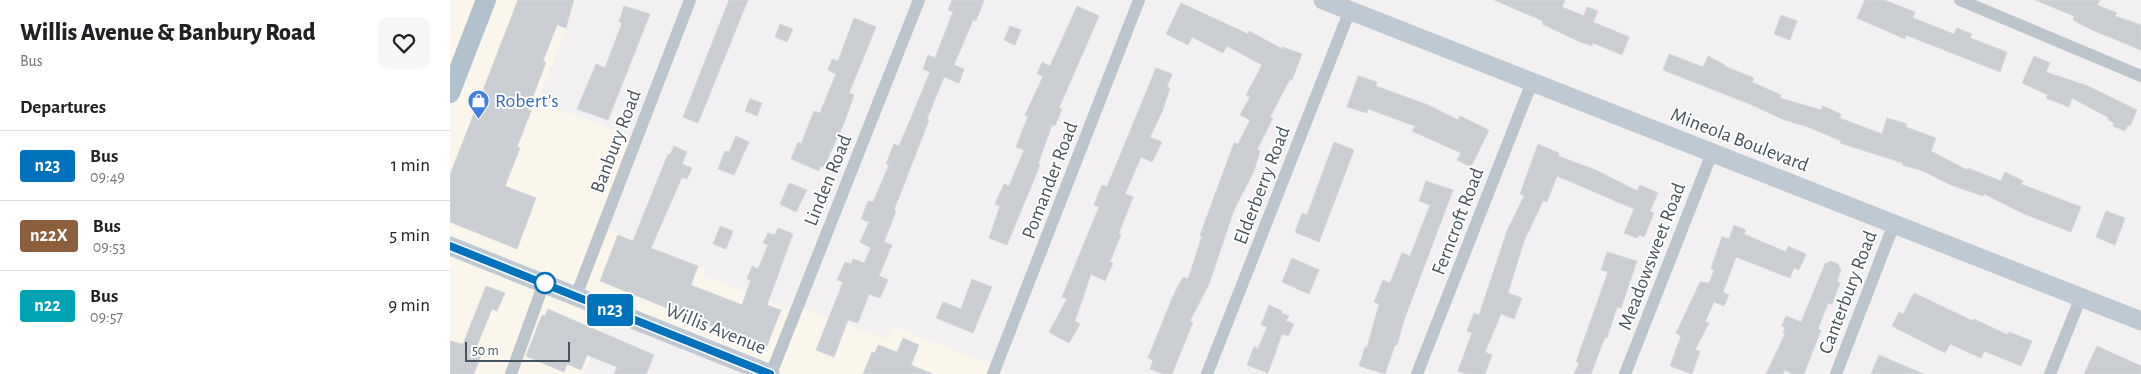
<!DOCTYPE html>
<style>
:root{--surface:#fff;--page:#f6f6f6;--text:#202124;--muted:#757577;--line:#e0e0e0}
body{margin:0;font-family:"Alegreya Sans",sans-serif;background:var(--page);color:var(--text);height:100vh;display:flex;flex-direction:column;font-size:19px;white-space:nowrap}
*{box-sizing:border-box;margin:0}
p{font-size:16px;color:var(--muted)}
.icon{flex:none;width:28px;height:28px;fill:none;stroke:currentColor;stroke-width:2;stroke-linecap:round;stroke-linejoin:round}
.map{position:relative;flex:1;overflow:hidden}
.drawer{display:flex;flex-direction:column;background:var(--surface);width:450px}
.drawer>*{flex:none}
.badge{padding:0 10px;border-radius:4px;font-size:18px;line-height:32px}
.scale{position:absolute;left:15px;bottom:12px;width:105px;box-sizing:border-box;padding-left:5px;border:2px solid #48545d;border-top:0;font-size:14px;line-height:18px;white-space:nowrap;color:#48545d;-webkit-text-stroke:4px #fff;paint-order:stroke}
.map>.badge{position:absolute;translate:-50% -50%;box-shadow:0 0 0 2px #fff}
h2{padding:0 20px;font-size:19px;line-height:45px}
.round{display:grid;place-items:center;flex:none;width:52px;height:52px;border-radius:10px;background:var(--page)}
.overview{display:flex;align-items:center;justify-content:space-between;height:85px;padding:0 20px}
h1{font-size:24px;font-weight:800;line-height:38px}
ul{padding:0;list-style:none}
li{display:flex;align-items:center;gap:15px;height:70px;padding:0 20px;border-top:1px solid var(--line)}
li div{flex:1}
li b{display:block;font-size:19px}
li em{font-style:normal}
li .badge{min-width:55px;font-weight:700;text-align:center}
main{display:flex;flex:1;min-height:0}
.map>svg:first-child{display:block}
</style>
<main>
<section class="drawer">
<div class="overview"><div><h1>Willis Avenue &amp; Banbury Road</h1><p>Bus</p></div><a class="round"><svg class="icon" aria-label="heart" viewBox="0 0 24 24"><path d="M12 20l-8-8c-3-5 5-10 8-4 3-6 11-1 8 4z"/></svg></a></div>
<h2>Departures</h2>
<ul>
<li><span class="badge" style="background:#0072bc;color:#fff">n23</span><div><b>Bus</b><p>09:49</p></div><em>1 min</em></li>
<li><span class="badge" style="background:#8b5e3c;color:#fff">n22X</span><div><b>Bus</b><p>09:53</p></div><em>5 min</em></li>
<li><span class="badge" style="background:#00a3b4;color:#fff">n22</span><div><b>Bus</b><p>09:57</p></div><em>9 min</em></li>
</ul>
</section>
<div class="map">
<svg width="1691" height="374" viewBox="0 0 1691 374">
<rect width="100%" height="100%" fill="#f2f0f0"/>
<polygon fill="#fbf6eb" points="0,0 127,0 88,101 186,139 152,227 255,268 252,275 345,312 348,306 438,340 443,326 546,367 543,374 320,374 160,310 134,374 0,374"/>
<g fill="#cacdd2" stroke="#d4d7db">
<polygon points="68,0 124,0 116,28 107,25 93,61 96,62 78,110 81,111 67,147 70,148 55,186 86,198 67,249 0,222 0,175"/>
<polygon points="279,0 298,0 248,123 233,117"/>
<polygon points="502,0 534,0 526,21 523,20 504,65 514,69 509,83 494,77 477,119 479,120 444,210 446,211 434,242 442,245 429,276 438,280 430,298 419,294 408,323 398,320 384,357 366,350 393,282 387,280 395,262 401,264 403,259 414,263 421,248 410,242 419,222 411,219 418,201 423,202 439,165 436,164 444,144 449,146 463,113 480,72 473,69 478,55 485,58 503,12 498,10"/>
<polygon points="1044,0 1115,0 1112,7 1134,16 1137,7 1148,11 1143,22 1179,37 1172,55 1143,43 1142,46 1128,41 1092,24 1093,21"/>
<polygon points="1415,0 1434,0 1465,12 1463,18 1504,34 1507,28 1522,34 1520,38 1557,52 1550,72 1456,35 1455,39 1407,18"/>
<polygon points="1585,0 1650,0 1647,5 1667,13 1665,16 1691,25 1691,50 1642,30 1623,20 1624,16"/>
<polygon points="731,3 798,34 799,31 832,49 832,47 852,54 842,80 840,79 820,117 823,118 807,150 810,151 804,171 784,210 759,284 740,321 743,322 722,374 714,374 700,369 703,360 698,358 723,296 733,277 738,279 752,236 750,235 784,143 788,144 800,120 790,115 800,97 796,95 812,65 777,46 773,53 742,37 738,45 716,34"/>
<polygon points="174,6 200,14 158,120 127,109 146,64 155,68 172,23 169,22"/>
<polygon points="627,6 649,16 609,108 612,109 605,126 602,125 588,164 590,165 557,245 539,238 550,206 545,204 554,184 559,186 574,150 566,147 578,116 575,115 593,76 587,74 592,62 600,66"/>
<polygon points="1331,15 1347,21 1340,40 1324,34"/>
<polygon points="404,18 426,27 399,93 404,95 394,123 374,167 371,166 369,171 341,159 348,142 351,144 364,111 370,113 386,74 378,70 382,59 388,61"/>
<polygon points="330,24 343,29 337,42 325,37"/>
<polygon points="560,26 571,30 565,45 554,40"/>
<polygon points="1219,54 1253,67 1258,56 1275,65 1274,66 1304,78 1302,82 1331,95 1330,98 1371,110 1373,106 1391,114 1390,118 1432,134 1437,118 1457,124 1456,127 1486,138 1481,151 1517,170 1518,168 1551,181 1555,172 1573,181 1571,184 1631,207 1621,232 1574,214 1534,194 1533,196 1501,185 1473,171 1452,165 1453,163 1390,143 1391,141 1358,127 1332,119 1302,105 1213,70"/>
<polygon points="1584,56 1600,63 1596,72 1638,86 1687,110 1680,126 1678,125 1675,131 1663,126 1664,123 1658,120 1659,118 1622,98 1619,107 1596,98 1598,95 1572,83"/>
<polygon points="706,68 722,74 717,87 720,88 712,112 700,137 712,142 702,162 691,157 675,194 683,197 669,233 671,234 660,262 663,263 655,281 641,274 625,321 630,324 619,343 599,332 617,299 612,297 649,207 644,205 652,185 657,187"/>
<polygon points="908,76 927,82 926,86 978,105 1008,120 1010,116 1039,130 1021,167 1007,160 1011,153 962,131 965,126 918,109 917,113 897,107"/>
<polygon points="300,99 312,103 307,116 295,111"/>
<polygon points="286,136 299,142 284,175 268,169 275,151 279,152"/>
<polygon points="884,142 904,150 869,242 845,232 852,213 857,215"/>
<polygon points="1088,144 1109,153 1108,156 1146,170 1187,191 1190,185 1208,193 1200,211 1204,213 1194,237 1189,235 1187,238 1174,233 1184,209 1107,176 1097,202 1093,201 1074,241 1058,293 1072,298 1064,319 1051,314 1035,352 1042,355 1035,374 1016,374 1008,371 1022,333 1017,331 1024,313 1029,315 1057,231 1074,196 1070,194"/>
<polygon points="224,146 237,152 232,164 242,168 237,179 232,177 201,248 248,266 241,285 292,305 301,280 297,279 302,266 308,269 318,245 313,243 318,233 325,235 328,228 343,234 317,305 331,310 316,348 150,281 168,235 183,241 218,154 220,155"/>
<polygon points="976,181 1003,190 954,320 947,345 945,345 935,374 909,366 915,347 917,348 929,304 924,302 933,280 940,283 952,253 960,256 980,205 969,201"/>
<polygon points="339,183 357,190 346,212 330,204"/>
<polygon points="1656,211 1675,218 1665,245 1646,237"/>
<polygon points="1284,225 1296,230 1294,234 1336,252 1338,246 1356,254 1349,270 1344,268 1340,278 1286,257 1273,292 1279,295 1274,306 1264,302 1255,322 1259,323 1245,350 1250,351 1242,374 1220,366 1231,336 1226,333 1250,282 1259,283 1264,270 1261,268 1272,237 1279,239"/>
<polygon points="270,226 283,231 276,249 263,244"/>
<polygon points="1157,252 1187,261 1171,308 1167,307 1157,338 1155,337 1141,374 1124,374 1129,363 1126,362 1158,272 1151,270"/>
<polygon points="842,258 869,270 859,294 832,282"/>
<polygon points="1381,261 1388,264 1391,270 1387,281 1390,283 1382,304 1378,303 1368,329 1371,330 1354,374 1342,374 1335,370 1333,374 1316,374 1335,334 1333,333 1335,328 1332,326 1336,316 1351,322 1375,264"/>
<polygon points="522,279 542,287 523,333 486,318 493,302 511,309"/>
<polygon points="36,286 55,293 47,311 42,309 26,348 33,350 24,374 0,374 0,341 13,344"/>
<polygon points="1464,293 1523,321 1524,319 1558,335 1559,332 1582,341 1571,366 1534,351 1531,358 1500,344 1495,353 1442,326 1449,312 1453,314"/>
<polygon points="819,305 832,311 831,313 839,316 836,321 844,324 838,336 832,334 818,373 797,365 804,347 808,349 817,327 811,325"/>
<polygon points="98,309 204,355 196,374 164,374 167,367 137,355 131,370 117,364 114,372 76,356 92,315 95,316"/>
<polygon points="453,338 469,345 461,365 483,374 413,374 422,352 425,353 428,345 447,352"/>
<polygon points="1647,346 1691,366 1691,374 1634,374"/>
<polygon points="1429,355 1474,374 1421,374"/>
</g>
<g fill="none" stroke-linecap="round" stroke-linejoin="round">
<g stroke="#bcc5cc" stroke-width="12">
<polyline points="1510,0 1691,76"/>
<polyline points="126,296 240,0"/>
<polyline points="61,374 94,283"/>
<polyline points="321,374 469,0"/>
<polyline points="543,374 689,0"/>
<polyline points="757,374 900,10"/>
<polyline points="967,374 1082,82"/>
<polyline points="1175,374 1262,153"/>
<polyline points="1386,374 1444,224"/>
<polyline points="1600,374 1631,297"/>
</g>
<g stroke="#bec9d3" stroke-width="19">
<polyline points="873,0 1691,321"/>
<polyline points="0,246 320,374"/>
</g>
<polyline stroke="#b1c1cd" stroke-width="20" points="0,93 36,0"/>
</g>
<g fill="none" stroke-linecap="round" stroke-linejoin="round">
<defs>
<polyline id="line" points="0,246 320,374"/>
</defs>
<use href="#line" stroke="#fff" stroke-width="11"/>
<use href="#line" stroke="#0072bc" stroke-width="8"/>
</g>
<defs>
<symbol id="shop-pin" viewBox="-11 -11 22 30"><path d="M0 17L-7.5 6A9.5 9.5 0 1 1 7.5 6Z" fill="#3f7fe0" stroke="#fff"/><path d="M-5-2.5h2.3a2.7 3.5 0 0 1 5.4 0H5L5.5 6h-11ZM-1.5-2.5h3a1.5 2.3 0 0 0-3 0Z" fill="#fff"/></symbol>
</defs>
<g fill-rule="evenodd">
<use href="#shop-pin" x="16" y="88" width="25" height="34"/>
</g>
<circle fill="#fff" stroke="#0072bc" stroke-width="2.5" cx="95" cy="283" r="10"/>
<g text-anchor="middle" stroke-width="4" stroke-linejoin="round" paint-order="stroke">
<g font-size="20" fill="#366cbe" stroke="#fff" text-anchor="start">
<text x="45" y="107">Robert's</text>
</g>
<g font-size="20" fill="#48545d" stroke="#fff">
<text transform="translate(1290 139) rotate(21)" y="7">Mineola Boulevard</text>
<text transform="translate(165 141) rotate(-69)" y="7">Banbury Road</text>
<text transform="translate(377 180) rotate(-68)" y="7">Linden Road</text>
<text transform="translate(599 180) rotate(-69)" y="7">Pomander Road</text>
<text transform="translate(811 185) rotate(-69)" y="7">Elderberry Road</text>
<text transform="translate(1007 221) rotate(-69)" y="7">Ferncroft Road</text>
<text transform="translate(1201 256) rotate(-69)" y="7">Meadowsweet Road</text>
<text transform="translate(1397 292) rotate(-69)" y="7">Canterbury Road</text>
<text transform="translate(266 328) rotate(22)" y="7">Willis Avenue</text>
</g>
</g>
</svg>
<div class="scale">50 m</div>
<b class="badge" style="left:160px;top:310px;background:#0072bc;color:#fff">n23</b>
</div>
</main>
